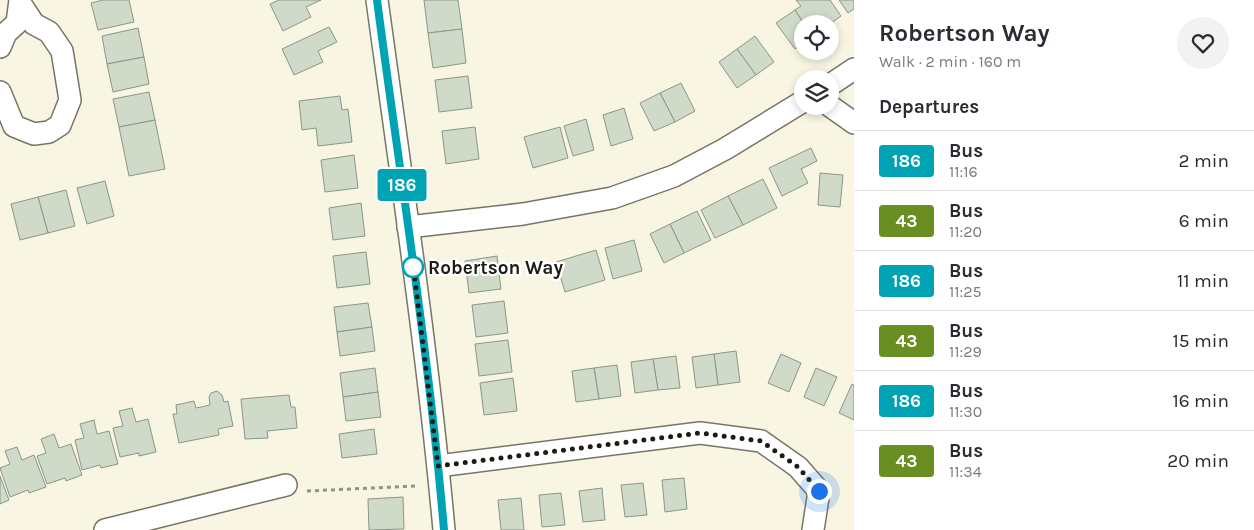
<!DOCTYPE html>
<meta charset="utf-8">
<style>
:root{--surface:#fff;--page:#f2f2f3;--text:#2b2b33;--muted:#7c7c81;--line:#e1e1e2}
body{margin:0;font-family:Karla,sans-serif;background:var(--page);color:var(--text);height:100vh;display:flex;flex-direction:column;font-size:19px;white-space:nowrap}
*{box-sizing:border-box;margin:0}
p{font-size:16px;color:var(--muted)}
.icon{flex:none;width:28px;height:28px;fill:none;stroke:currentColor;stroke-width:2;stroke-linecap:round;stroke-linejoin:round}
.map{position:relative;flex:1;overflow:hidden}
.drawer{display:flex;flex-direction:column;background:var(--surface);width:400px}
.drawer>*{flex:none}
.badge{padding:0 10px;border-radius:4px;font-size:18px;line-height:32px}
.fabs{position:absolute;left:794px;top:15px;display:grid;gap:10px}
.fabs a{display:grid;place-items:center;width:45px;height:45px;border-radius:50%;background:var(--surface);box-shadow:0 2px 8px #0003;font-size:25px}
.you{position:absolute;width:25px;height:25px;margin:-12px;border:4px solid #fff;border-radius:50%;background:#1a73e8;box-shadow:0 0 0 8px #1a73e833}
.map>.badge{position:absolute;translate:-50% -50%;box-shadow:0 0 0 2px #fff}
h2{padding:0 25px;font-size:19px;line-height:45px}
.round{display:grid;place-items:center;flex:none;width:52px;height:52px;border-radius:26px;background:var(--page)}
.summary{display:flex;align-items:center;justify-content:space-between;height:85px;padding:0 25px}
h1{font-size:24px;font-weight:700;line-height:38px}
ul{padding:0;list-style:none}
li{display:flex;align-items:center;gap:15px;height:60px;padding:0 25px;border-top:1px solid var(--line)}
li div{flex:1}
li b{display:block;font-size:19px}
li em{font-style:normal}
li .badge{min-width:55px;font-weight:700;text-align:center}
main{display:flex;flex:1;min-height:0}
.map>svg:first-child{display:block}
</style>
<main>
<div class="map">
<svg width="854" height="530" viewBox="0 0 854 530">
<rect width="100%" height="100%" fill="#f8f6e3"/>
<g fill="#cfdac9" stroke="#8c9687">
<polygon points="103,0 129,0 134,22 98,30 91,3"/>
<polygon points="279,0 321,0 306,7 311,17 283,31 270,4"/>
<polygon points="424,0 458,0 462,29 428,33"/>
<polygon points="796,0 830,0 841,16 830,24 804,24 795,10 801,6"/>
<polygon points="839,0 854,0 854,9 848,13"/>
<polygon points="795,10 804,24 802,24 802,44 795,49 776,23"/>
<polygon points="329,27 337,42 318,51 323,62 294,75 282,49"/>
<polygon points="138,28 144,57 107,64 102,36"/>
<polygon points="462,29 466,63 433,68 428,33"/>
<polygon points="755,36 774,62 756,75 737,49"/>
<polygon points="737,49 756,75 737,88 719,62"/>
<polygon points="144,57 149,84 113,92 107,64"/>
<polygon points="468,76 472,108 439,112 435,80"/>
<polygon points="681,83 695,111 675,122 660,93"/>
<polygon points="149,92 155,120 119,127 113,99"/>
<polygon points="660,93 675,122 654,131 640,103"/>
<polygon points="340,96 342,110 348,109 352,142 318,146 316,128 302,130 299,101"/>
<polygon points="624,108 633,139 611,146 603,115"/>
<polygon points="586,119 594,150 573,156 564,126"/>
<polygon points="155,120 165,169 129,176 119,127"/>
<polygon points="475,127 479,159 446,164 442,131"/>
<polygon points="560,127 568,158 533,168 524,137"/>
<polygon points="811,148 817,161 801,169 808,183 782,196 769,168"/>
<polygon points="354,155 358,188 325,192 321,160"/>
<polygon points="820,173 843,175 840,207 818,205"/>
<polygon points="763,179 777,208 743,225 728,196"/>
<polygon points="105,181 114,216 87,224 77,188"/>
<polygon points="66,190 75,226 48,233 38,197"/>
<polygon points="728,196 743,225 715,238 701,210"/>
<polygon points="38,197 48,233 20,240 11,204"/>
<polygon points="361,203 365,236 333,240 329,208"/>
<polygon points="697,211 711,240 684,253 670,224"/>
<polygon points="670,224 684,253 664,263 650,234"/>
<polygon points="634,240 642,271 613,279 605,248"/>
<polygon points="596,250 605,280 565,292 556,262"/>
<polygon points="366,252 370,284 337,288 333,256"/>
<polygon points="497,256 501,289 469,293 465,261"/>
<polygon points="504,301 508,333 476,337 472,305"/>
<polygon points="368,303 372,327 337,332 334,307"/>
<polygon points="372,327 375,351 340,356 337,332"/>
<polygon points="508,340 512,372 479,376 475,344"/>
<polygon points="736,351 740,382 718,385 714,354"/>
<polygon points="714,354 718,385 696,388 692,357"/>
<polygon points="781,354 801,363 789,392 768,383"/>
<polygon points="676,356 680,388 658,390 653,359"/>
<polygon points="653,359 658,390 635,393 631,362"/>
<polygon points="617,365 621,396 599,399 594,368"/>
<polygon points="375,368 378,392 343,397 340,373"/>
<polygon points="594,368 599,399 576,402 572,371"/>
<polygon points="816,368 837,377 824,406 804,397"/>
<polygon points="513,378 517,411 484,415 480,383"/>
<polygon points="852,384 854,385 854,420 839,413"/>
<polygon points="217,391 222,395 224,402 228,401 233,426 218,429 219,435 179,443 173,414 177,414 176,405 194,401 196,408 210,405 209,397 211,393"/>
<polygon points="378,392 381,417 346,421 343,397"/>
<polygon points="289,395 291,407 295,407 297,428 267,431 268,438 245,439 241,399"/>
<polygon points="132,408 136,422 148,419 156,452 139,456 139,453 120,457 113,428 123,426 119,411"/>
<polygon points="94,420 97,434 109,431 118,464 101,468 100,465 82,470 75,440 84,438 80,424"/>
<polygon points="374,429 377,454 342,458 339,434"/>
<polygon points="54,434 59,448 71,444 82,475 66,481 65,478 47,484 37,456 46,453 41,439"/>
<polygon points="17,447 22,460 34,455 46,487 29,493 28,490 10,497 0,468 10,464 5,451"/>
<polygon points="0,476 9,500 0,504"/>
<polygon points="684,478 687,509 665,512 662,480"/>
<polygon points="643,483 647,515 625,517 621,485"/>
<polygon points="602,488 605,520 583,522 579,491"/>
<polygon points="561,493 565,525 542,527 539,495"/>
<polygon points="403,497 404,529 369,530 368,499"/>
<polygon points="521,498 524,530 501,530 498,500"/>
</g>
<g fill="none" stroke-linecap="round" stroke-linejoin="round">
<defs>
<g id="minor">
<path d="M 377,0 C 401,176 428,353 444,530"/>
<polyline points="0,47 6,33 17,23 20,0"/>
<polyline points="830,85 854,69"/>
<polyline points="0,92 14,126 34,134 49,132 60,125 70,100 62,51 49,32 34,24 20,3"/>
<polyline points="830,106 854,123"/>
<polyline points="408,227 523,214 612,198 674,176 725,149 802,102"/>
<polyline points="438,466 700,433 761,441 798,467 819,491 813,530"/>
<polyline points="105,530 286,485"/>
</g>
</defs>
<use href="#minor" stroke="#777564" stroke-width="24"/>
<polyline stroke="#939284" stroke-width="3" stroke-dasharray="4 4" stroke-linecap="butt" points="307,491 416,486"/>
<use href="#minor" stroke="#fff" stroke-width="21"/>
</g>
<g fill="none" stroke-linecap="round" stroke-linejoin="round">
<defs>
<path id="line" d="M 377,0 C 400,176 429,353 444,530"/>
</defs>
<use href="#line" stroke="#fff" stroke-width="11"/>
<use href="#line" stroke="#00a3b4" stroke-width="8"/>
<polyline stroke="#1c1c15" stroke-width="5" stroke-dasharray="0 9" points="413,267 413,264 438,466 700,433 761,441 798,467 819,491"/>
</g>
<circle fill="#fff" stroke="#00a3b4" stroke-width="2.5" cx="413" cy="267" r="10"/>
<g text-anchor="middle" stroke-width="4.5" stroke-linejoin="round" paint-order="stroke">
<g font-size="19" font-weight="bold" fill="#1c1c15" stroke="#fff" text-anchor="start">
<text x="428" y="274">Robertson Way</text>
</g>
</g>
</svg>
<div class="fabs">
<a><svg class="icon" aria-label="locate" viewBox="0 0 24 24"><circle cx="12" cy="12" r="6"/><path d="M12 2v4M12 18v4M2 12h4M18 12h4"/></svg></a>
<a><svg class="icon" aria-label="layers" viewBox="0 0 24 24"><path d="M12 4l9 5-9 5-9-5zM3 14l9 5 9-5"/></svg></a>
</div>
<div class="you" style="left:819px;top:491px"></div>
<b class="badge" style="left:402px;top:185px;background:#00a3b4;color:#fff">186</b>
</div>
<section class="drawer">
<div class="summary"><div><h1>Robertson Way</h1><p>Walk · 2 min · 160 m</p></div><a class="round"><svg class="icon" aria-label="heart" viewBox="0 0 24 24"><path d="M12 20l-8-8c-3-5 5-10 8-4 3-6 11-1 8 4z"/></svg></a></div>
<h2>Departures</h2>
<ul>
<li><span class="badge" style="background:#00a3b4;color:#fff">186</span><div><b>Bus</b><p>11:16</p></div><em>2 min</em></li>
<li><span class="badge" style="background:#6b8e23;color:#fff">43</span><div><b>Bus</b><p>11:20</p></div><em>6 min</em></li>
<li><span class="badge" style="background:#00a3b4;color:#fff">186</span><div><b>Bus</b><p>11:25</p></div><em>11 min</em></li>
<li><span class="badge" style="background:#6b8e23;color:#fff">43</span><div><b>Bus</b><p>11:29</p></div><em>15 min</em></li>
<li><span class="badge" style="background:#00a3b4;color:#fff">186</span><div><b>Bus</b><p>11:30</p></div><em>16 min</em></li>
<li><span class="badge" style="background:#6b8e23;color:#fff">43</span><div><b>Bus</b><p>11:34</p></div><em>20 min</em></li>
</ul>
</section>
</main>
